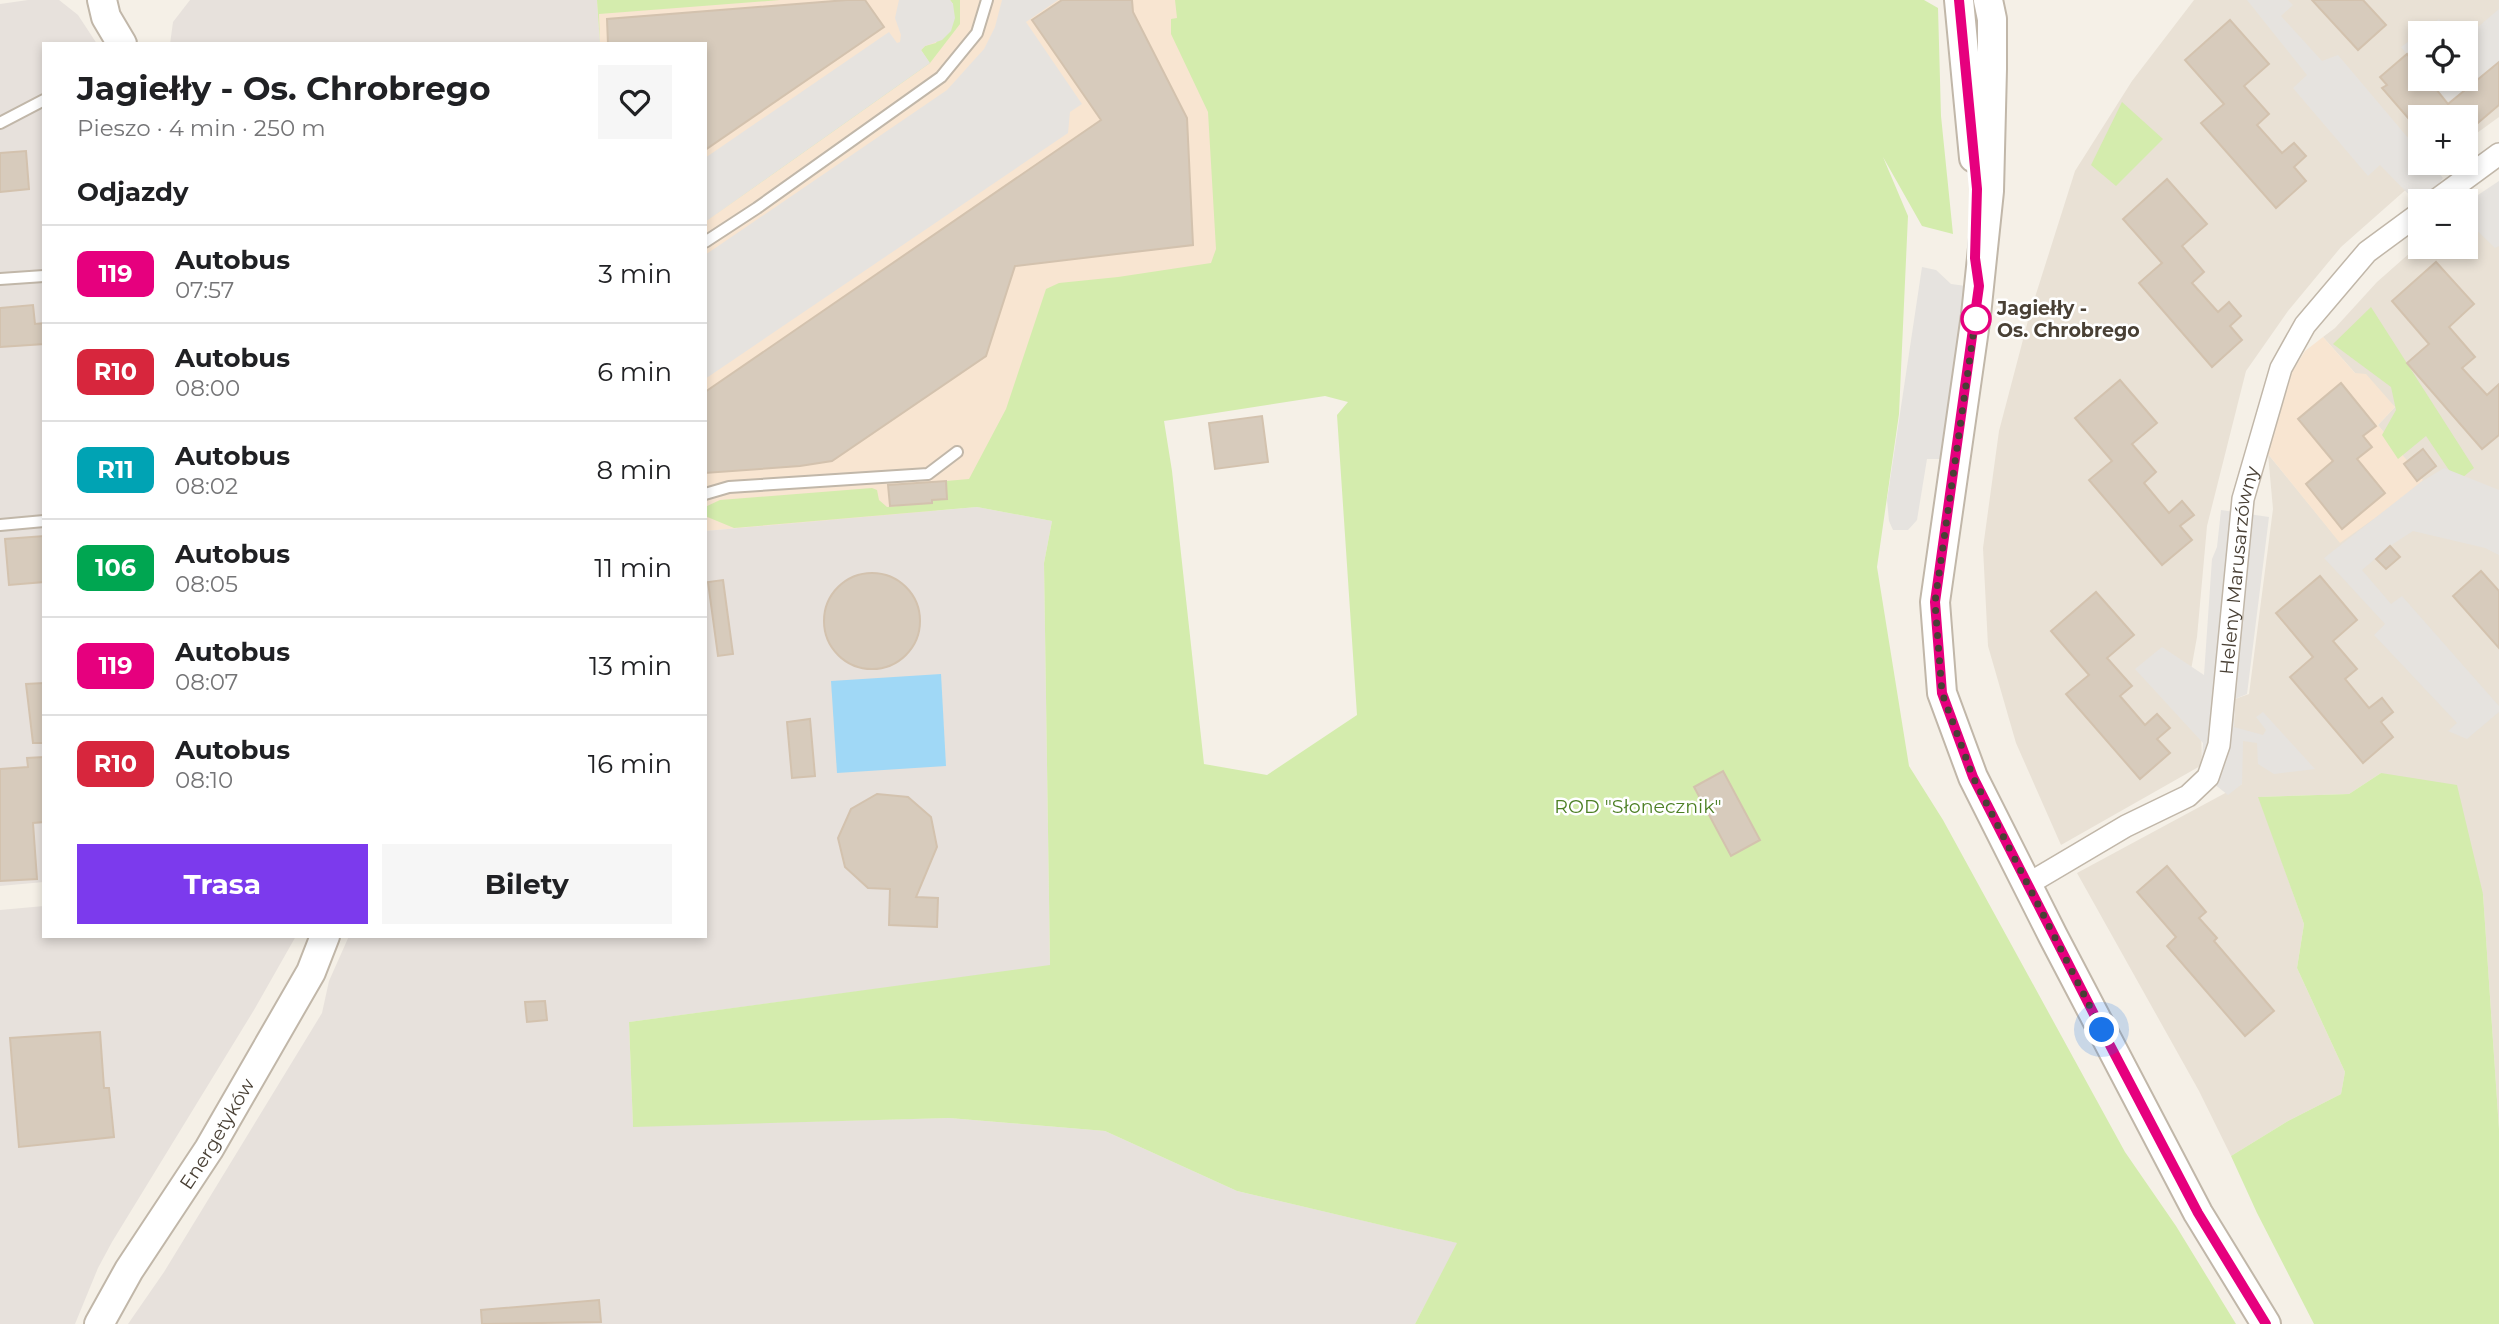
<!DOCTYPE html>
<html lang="pl">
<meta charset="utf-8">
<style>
:root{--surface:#fff;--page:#f6f6f6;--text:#202124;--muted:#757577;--line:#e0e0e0;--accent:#7c3aed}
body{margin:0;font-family:Montserrat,sans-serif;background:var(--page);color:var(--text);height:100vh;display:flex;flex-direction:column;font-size:26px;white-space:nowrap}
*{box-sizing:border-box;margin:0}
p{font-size:23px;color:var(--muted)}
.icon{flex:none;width:38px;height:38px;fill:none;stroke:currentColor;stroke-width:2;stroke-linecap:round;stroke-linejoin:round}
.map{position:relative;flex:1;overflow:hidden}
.sheet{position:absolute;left:42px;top:42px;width:665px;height:896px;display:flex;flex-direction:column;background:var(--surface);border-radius:0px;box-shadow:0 4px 10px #0003}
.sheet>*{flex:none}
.badge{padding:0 14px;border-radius:10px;font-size:24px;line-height:46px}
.buttons{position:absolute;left:2408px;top:21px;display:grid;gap:14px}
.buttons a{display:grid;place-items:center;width:70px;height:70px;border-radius:0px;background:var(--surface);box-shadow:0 4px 10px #0003;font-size:35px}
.you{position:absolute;width:35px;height:35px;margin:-18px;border:5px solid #fff;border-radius:50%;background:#1a73e8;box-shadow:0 0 0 10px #1a73e833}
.map>.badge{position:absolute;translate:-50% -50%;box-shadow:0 0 0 4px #fff}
h2{padding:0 35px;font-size:26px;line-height:63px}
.round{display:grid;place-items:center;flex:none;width:74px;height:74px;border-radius:0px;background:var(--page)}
.headline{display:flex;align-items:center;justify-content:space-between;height:119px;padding:0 35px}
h1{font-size:33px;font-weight:700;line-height:52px}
.action{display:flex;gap:14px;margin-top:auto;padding:14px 35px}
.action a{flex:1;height:80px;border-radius:0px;background:var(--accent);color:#fff;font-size:28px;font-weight:700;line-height:80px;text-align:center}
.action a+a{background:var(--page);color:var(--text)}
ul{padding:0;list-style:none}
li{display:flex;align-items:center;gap:21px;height:98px;padding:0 35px;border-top:2px solid var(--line)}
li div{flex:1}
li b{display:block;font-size:26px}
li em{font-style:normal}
li .badge{min-width:77px;font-weight:700;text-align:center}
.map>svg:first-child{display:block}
</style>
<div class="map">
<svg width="2499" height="1324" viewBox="0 0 2499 1324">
<rect width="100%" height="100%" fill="#f5f0e7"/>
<g fill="#e9e1d5" fill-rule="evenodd">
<path d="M 2194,0 L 2499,0 L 2499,117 L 2466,141 L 2466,117 L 2420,117 L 2420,163 L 2436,163 L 2341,247 L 2288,311 L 2246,371 L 2207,526 L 2197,637 L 2189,681 L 2201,727 L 2202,765 L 2061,845 L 2016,743 L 1988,646 L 1983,548 L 1999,431 L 2030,313 L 2075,171 L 2132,81 ZM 2420,33 L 2466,33 L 2466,79 L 2420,79 Z"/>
<polygon points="2499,188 2499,1129 2483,894 2381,773 2349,794 2259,797 2304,924 2297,968 2345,1072 2341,1094 2288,1121 2231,1156 2199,1091 2077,873 2242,784 2234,727 2235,699 2249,694 2273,509 2268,454 2340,542 2422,481 2378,425 2395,407 2355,373 2323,337 2335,328 2377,282 2420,244 2420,247 2466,247 2466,211"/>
</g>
<g fill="#f8e5d1">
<polygon points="597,0 1180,0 1222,108 1232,276 986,484 934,512 705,531 705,44 600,44"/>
<polygon points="2323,337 2355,373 2366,374 2395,407 2378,425 2423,480 2399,501 2340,543 2268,454 2292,372 2305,351"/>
</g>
<g fill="#e7e1dc">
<polygon points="28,0 59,0 78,15 97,44 44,44 44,882 0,886 0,4"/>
<polygon points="190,0 597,0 600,44 170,44 173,22"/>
<polygon points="977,507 1052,521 1044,563 1050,966 629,1022 633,1126 949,1118 1105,1131 1237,1191 1458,1243 1415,1324 128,1324 164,1272 322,1013 329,981 349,936 705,936 705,531"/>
<polygon points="44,906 44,936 296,936 254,1010 112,1242 98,1268 75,1324 0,1324 0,910"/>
</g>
<g fill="#d4ecad" fill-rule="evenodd">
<polygon points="597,0 780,0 599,14 600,44"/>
<polygon points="950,0 960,0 960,24 930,63 705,222 929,62 921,50 925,46 936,43 953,4"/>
<path d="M 1175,0 L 1924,0 L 1938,8 L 1941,116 L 1953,234 L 1922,226 L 1883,157 L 1908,216 L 1899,414 L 1877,567 L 1909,766 L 1943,820 L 2125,1152 L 2176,1226 L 2236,1324 L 1415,1324 L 1457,1243 L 1237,1191 L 1105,1131 L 949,1118 L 633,1127 L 629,1022 L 1050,965 L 1044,563 L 1052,521 L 977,507 L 734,528 L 705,516 L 705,507 L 720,500 L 872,488 L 877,490 L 879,500 L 887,507 L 932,503 L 932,500 L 947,499 L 946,481 L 969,479 L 1006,409 L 1046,289 L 1059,283 L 1118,277 L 1211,263 L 1216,249 L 1208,112 L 1171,34 L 1171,19 L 1177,18 ZM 1325,396 L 1348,402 L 1337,415 L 1357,715 L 1267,775 L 1204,764 L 1172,471 L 1164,421 Z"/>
<polygon points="2122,102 2163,139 2116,186 2091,165"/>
<polygon points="2371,307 2474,468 2457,482 2426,436 2398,459 2382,435 2396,410 2391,387 2333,344"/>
<polygon points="2381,773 2457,785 2483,894 2499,1129 2499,1324 2314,1324 2257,1213 2231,1156 2288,1121 2341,1094 2345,1072 2297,968 2304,924 2258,797 2349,794"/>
</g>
<g fill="#e6e3df">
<polygon points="899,0 950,0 953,4 955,18 951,31 942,40 925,46 921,50 930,63 705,222 705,158 889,32 897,43 900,42 901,35 895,18"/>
<polygon points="1002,0 1058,0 1026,22 1082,104 1070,112 1068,133 705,379 705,255 947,90 984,49 995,27"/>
<polygon points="2247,0 2288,0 2293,5 2281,16 2322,61 2338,55 2420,152 2420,163 2430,163 2443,178 2436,188 2417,203 2380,165 2368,176 2293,88 2307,75"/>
<polygon points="2499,9 2499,62 2449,103 2428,79 2466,79 2466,37"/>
<polygon points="2439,19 2450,33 2420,33 2420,70 2401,47"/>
<polygon points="2499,181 2499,246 2495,248 2466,220 2466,203"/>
<polygon points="1922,267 1936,270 1951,284 1966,286 1942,459 1927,459 1917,520 1908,530 1893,530 1889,521 1887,500"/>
<polygon points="2444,468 2499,490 2499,555 2485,548 2413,531 2390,546 2362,570 2391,604 2402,596 2499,706 2499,712 2467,739 2448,731 2457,723 2374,635 2385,624 2324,558 2421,482"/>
<polygon points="2221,510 2269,517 2247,694 2235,699 2234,727 2263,735 2266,730 2256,717 2263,712 2315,769 2274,774 2258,764 2257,743 2243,741 2242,784 2228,795 2204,776 2202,762 2203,743 2135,669 2162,647 2204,675 2212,559 2217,547"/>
</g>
<polygon fill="#a0d8f6" points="941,674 946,766 837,773 831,681"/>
<g fill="#d7cbbc" stroke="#d3c2ae" stroke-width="2">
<polygon points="847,0 865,0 884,27 705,150 705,44 608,44 607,19"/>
<polygon points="1062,0 1132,0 1133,12 1187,118 1193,245 1015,266 986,356 832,461 800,466 705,473 705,392 1101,120 1032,20"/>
<polygon points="2312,0 2363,0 2386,25 2358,50"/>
<polygon points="2230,20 2269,64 2244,86 2269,114 2257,125 2282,153 2294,143 2306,156 2294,167 2306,181 2276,208 2201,123 2224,104 2185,60"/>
<polygon points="2407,54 2420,70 2420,79 2428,79 2448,104 2499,62 2499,105 2466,133 2466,117 2412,116 2409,119 2382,88 2387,85 2380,77"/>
<polygon points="26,151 29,189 0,192 0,153"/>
<polygon points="2167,179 2207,224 2182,246 2204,272 2192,283 2218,312 2229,302 2241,316 2230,326 2242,340 2212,367 2139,283 2162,263 2123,219"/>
<polygon points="2436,262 2474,304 2449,327 2475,357 2462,368 2487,395 2499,384 2499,435 2482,449 2407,363 2429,344 2392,301"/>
<polygon points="33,305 35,324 44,323 44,344 0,347 0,308"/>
<polygon points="2120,380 2157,423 2132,444 2156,472 2144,483 2169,513 2182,501 2194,515 2180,526 2192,540 2162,565 2089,480 2112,461 2075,418"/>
<polygon points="2341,383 2376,426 2363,436 2372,447 2357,459 2385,493 2342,529 2306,484 2333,461 2298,419"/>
<polygon points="1262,416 1268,462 1215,469 1209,423"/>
<polygon points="2423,449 2436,466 2417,481 2404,464"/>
<polygon points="946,481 947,499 932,500 932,503 890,506 888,485"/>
<polygon points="44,536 44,582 9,585 5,539"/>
<polygon points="2390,546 2400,557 2386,569 2376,559"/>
<polygon points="2481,571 2499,591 2499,648 2453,596"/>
<circle cx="872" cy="621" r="48"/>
<polygon points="2320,576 2357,620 2333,641 2357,669 2345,679 2369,708 2382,698 2393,712 2381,722 2393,737 2363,763 2290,677 2313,657 2276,613"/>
<polygon points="723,580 733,654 718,656 708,582"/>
<polygon points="2096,592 2134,635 2107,658 2132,686 2120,696 2145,725 2157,714 2170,728 2157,739 2170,753 2140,779 2066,694 2089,675 2051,631"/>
<polygon points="44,683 44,743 33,743 26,684"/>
<polygon points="810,719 815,776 792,778 787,722"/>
<polygon points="44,757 44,822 33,823 37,879 0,881 0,769 28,767 27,758"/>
<polygon points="1723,771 1760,840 1731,856 1694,787"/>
<polygon points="877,794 908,797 931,817 937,847 916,897 938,898 937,927 889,925 890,889 868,888 845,867 838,838 851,809"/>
<polygon points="2167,866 2206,912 2199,918 2217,938 2214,941 2274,1011 2245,1036 2167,946 2176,937 2137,892"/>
<polygon points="545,1001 547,1020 527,1022 525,1002"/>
<polygon points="100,1032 104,1088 109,1088 114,1137 19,1147 10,1038"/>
<polygon points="599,1300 601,1322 482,1324 481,1310"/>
</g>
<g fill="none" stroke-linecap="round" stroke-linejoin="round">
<defs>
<g id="service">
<polyline points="0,123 44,100"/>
<polyline points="705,242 757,208 941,77 977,33 987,0"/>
<polyline points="0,279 44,276"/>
<polyline points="705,494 729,487 928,474 957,452"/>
<polyline points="0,525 44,521"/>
</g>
<g id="minor">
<polyline points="2435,201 2499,154"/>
<path id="s1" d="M 2028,884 L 2126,826 L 2188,796 L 2208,777 L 2219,745 L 2243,499 L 2281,368 L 2305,325 L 2367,252 L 2420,213"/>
</g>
<g id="tertiary">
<polyline points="102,0 106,17 122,44"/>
<polyline points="1959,0 1974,158"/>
<polyline points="1988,0 1992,19 1992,69 1989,191 1976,315 1935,602 1942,693 1973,777 2053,936 2198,1213 2266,1324"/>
<path id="s2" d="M 99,1324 L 129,1270 L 209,1149 L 311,972 L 325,936"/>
</g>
</defs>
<use href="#service" stroke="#c1b7a9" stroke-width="14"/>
<use href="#minor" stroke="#c1b7a9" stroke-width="24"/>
<use href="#tertiary" stroke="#c1b7a9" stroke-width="32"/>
<use href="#service" stroke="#fff" stroke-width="10"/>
<use href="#minor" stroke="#fff" stroke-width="21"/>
<use href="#tertiary" stroke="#fff" stroke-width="28"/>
</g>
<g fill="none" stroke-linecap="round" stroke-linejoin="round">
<defs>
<polyline id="line" points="1959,0 1977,189 1975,258 1979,286 1935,602 1942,693 1973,777 2102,1030 2198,1213 2266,1324"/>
</defs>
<use href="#line" stroke="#fff" stroke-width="16"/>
<use href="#line" stroke="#e6007e" stroke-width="10"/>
<polyline stroke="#494035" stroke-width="7" stroke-dasharray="0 12.6" points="1976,319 1976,315 1935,602 1942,693 1973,777 2102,1030"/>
</g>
<circle fill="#fff" stroke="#e6007e" stroke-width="3.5" cx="1976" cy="319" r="14"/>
<g text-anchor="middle" stroke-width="5" stroke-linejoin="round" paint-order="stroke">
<g font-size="19" font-weight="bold" fill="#494035" stroke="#fff" text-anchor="start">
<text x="1997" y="315">Jagiełły -<tspan x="1997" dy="22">Os. Chrobrego</tspan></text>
</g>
<g font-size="19" fill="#494035" stroke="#fff">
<text dy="7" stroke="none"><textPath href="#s1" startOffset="420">Heleny Marusarzówny</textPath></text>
<text dy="7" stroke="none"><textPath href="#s2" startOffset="224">Energetyków</textPath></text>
</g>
<g font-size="19" fill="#4c7f24" stroke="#fff">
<text x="1638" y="813">ROD "Słonecznik"</text>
</g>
</g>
</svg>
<div class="buttons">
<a><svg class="icon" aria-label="locate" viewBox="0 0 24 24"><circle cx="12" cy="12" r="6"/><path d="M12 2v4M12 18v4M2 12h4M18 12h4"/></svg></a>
<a>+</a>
<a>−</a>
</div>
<div class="you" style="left:2102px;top:1030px"></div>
<section class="sheet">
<div class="headline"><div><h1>Jagiełły - Os. Chrobrego</h1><p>Pieszo · 4 min · 250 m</p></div><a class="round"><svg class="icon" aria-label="heart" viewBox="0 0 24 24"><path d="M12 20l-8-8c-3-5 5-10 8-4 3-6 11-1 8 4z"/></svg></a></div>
<h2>Odjazdy</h2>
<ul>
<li><span class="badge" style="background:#e6007e;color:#fff">119</span><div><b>Autobus</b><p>07:57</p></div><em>3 min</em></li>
<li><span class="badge" style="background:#d7263d;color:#fff">R10</span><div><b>Autobus</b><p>08:00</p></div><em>6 min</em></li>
<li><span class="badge" style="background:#00a3b4;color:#fff">R11</span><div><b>Autobus</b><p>08:02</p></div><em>8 min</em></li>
<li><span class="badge" style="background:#00a651;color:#fff">106</span><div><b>Autobus</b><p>08:05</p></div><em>11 min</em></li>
<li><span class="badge" style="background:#e6007e;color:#fff">119</span><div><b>Autobus</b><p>08:07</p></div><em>13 min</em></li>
<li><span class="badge" style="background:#d7263d;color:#fff">R10</span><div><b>Autobus</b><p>08:10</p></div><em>16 min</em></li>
</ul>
<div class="action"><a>Trasa</a><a>Bilety</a></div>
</section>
</div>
